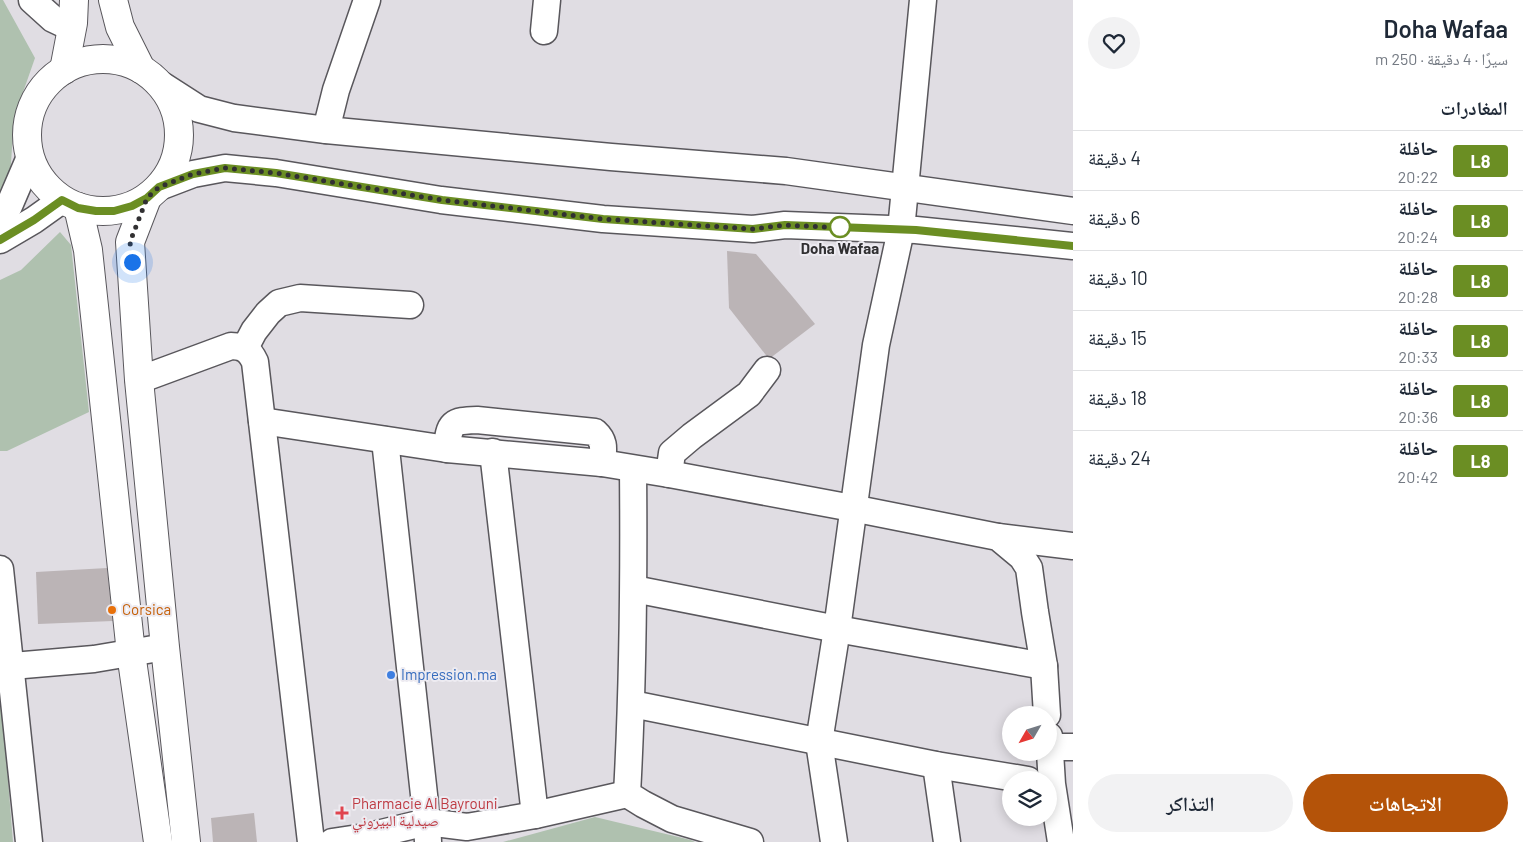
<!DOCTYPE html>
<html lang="ar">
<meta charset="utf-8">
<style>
:root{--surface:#fff;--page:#f2f2f3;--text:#1f2937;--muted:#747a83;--line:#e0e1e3;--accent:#b45309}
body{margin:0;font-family:Barlow,"Noto Naskh Arabic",sans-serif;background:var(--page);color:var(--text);direction:rtl;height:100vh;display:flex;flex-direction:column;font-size:19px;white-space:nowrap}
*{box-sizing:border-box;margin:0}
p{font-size:16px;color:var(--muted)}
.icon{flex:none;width:28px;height:28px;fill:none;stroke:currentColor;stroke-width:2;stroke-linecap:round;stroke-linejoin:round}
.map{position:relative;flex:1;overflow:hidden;direction:ltr}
.side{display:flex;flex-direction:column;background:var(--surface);width:450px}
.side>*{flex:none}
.badge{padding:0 10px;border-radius:4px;font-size:18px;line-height:32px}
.needle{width:32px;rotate:231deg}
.fabs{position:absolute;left:1002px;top:706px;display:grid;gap:10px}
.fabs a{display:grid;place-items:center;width:55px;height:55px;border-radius:50%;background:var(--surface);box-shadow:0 2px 12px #0003;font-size:25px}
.you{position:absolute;width:25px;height:25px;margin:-12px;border:4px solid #fff;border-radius:50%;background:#1a73e8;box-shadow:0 0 0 8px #1a73e833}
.map>.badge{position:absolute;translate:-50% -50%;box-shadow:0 0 0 2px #fff}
h2{padding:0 15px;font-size:19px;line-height:45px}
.round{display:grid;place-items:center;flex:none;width:52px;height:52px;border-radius:26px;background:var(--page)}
.headline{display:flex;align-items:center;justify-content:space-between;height:85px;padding:0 15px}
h1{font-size:24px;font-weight:600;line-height:38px}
.action{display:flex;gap:10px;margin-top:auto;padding:10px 15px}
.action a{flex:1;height:58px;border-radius:30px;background:var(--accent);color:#fff;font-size:20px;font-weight:600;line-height:58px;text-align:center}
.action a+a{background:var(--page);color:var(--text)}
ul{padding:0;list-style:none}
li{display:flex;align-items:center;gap:15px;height:60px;padding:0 15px;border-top:1px solid var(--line)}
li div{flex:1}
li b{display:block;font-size:19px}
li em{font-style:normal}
li .badge{min-width:55px;font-weight:700;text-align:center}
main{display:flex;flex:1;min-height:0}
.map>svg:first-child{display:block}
</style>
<main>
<section class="side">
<div class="headline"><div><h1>Doha Wafaa</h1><p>سيرًا · 4 دقيقة · 250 m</p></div><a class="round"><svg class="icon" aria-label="heart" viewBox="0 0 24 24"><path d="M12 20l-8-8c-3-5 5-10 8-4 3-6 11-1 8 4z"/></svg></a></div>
<h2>المغادرات</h2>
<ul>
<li><span class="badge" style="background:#6b8e23;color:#fff">L8</span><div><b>حافلة</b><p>20:22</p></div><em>4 دقيقة</em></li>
<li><span class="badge" style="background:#6b8e23;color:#fff">L8</span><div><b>حافلة</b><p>20:24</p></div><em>6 دقيقة</em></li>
<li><span class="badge" style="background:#6b8e23;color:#fff">L8</span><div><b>حافلة</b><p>20:28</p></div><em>10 دقيقة</em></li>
<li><span class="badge" style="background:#6b8e23;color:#fff">L8</span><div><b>حافلة</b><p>20:33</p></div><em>15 دقيقة</em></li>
<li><span class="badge" style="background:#6b8e23;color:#fff">L8</span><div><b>حافلة</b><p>20:36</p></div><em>18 دقيقة</em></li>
<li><span class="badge" style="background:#6b8e23;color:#fff">L8</span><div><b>حافلة</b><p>20:42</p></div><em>24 دقيقة</em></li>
</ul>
<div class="action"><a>الاتجاهات</a><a>التذاكر</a></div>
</section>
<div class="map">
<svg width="1073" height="842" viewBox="0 0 1073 842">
<rect width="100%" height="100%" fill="#e0dde3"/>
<g fill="#afc1af">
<polygon points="0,0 3,0 35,58 14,118 10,178 0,193"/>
<polygon points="60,232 71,245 89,412 7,451 0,451 0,280 21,270"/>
<polygon points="0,680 13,842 0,842"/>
<polygon points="595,817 691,840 695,842 503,842"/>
</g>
<g fill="#bbb4b6">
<polygon points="727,251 756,254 792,296 815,324 769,359 729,308"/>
<polygon points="107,568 113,621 38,624 36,572"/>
<polygon points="254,813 257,842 213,842 211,818"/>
</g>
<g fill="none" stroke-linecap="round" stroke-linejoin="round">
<defs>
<g id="minor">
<polyline points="32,0 53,19 72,28"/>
<polyline points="544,31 547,0"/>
<polyline points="157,82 199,109 234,118 326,130 611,157 786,171 1073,211"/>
<polyline points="326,130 336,90 367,0"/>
<polyline points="159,187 193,174 225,168 276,173 441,200 603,219 753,229 785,225 916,230 1073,246"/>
<polyline points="0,222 9,206 30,157"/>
<polyline points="0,240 34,220 62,200"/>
<polyline points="245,348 254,331 268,313 279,303 300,298 410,305"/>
<path d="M 139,380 L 231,346 C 244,346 250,351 255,362 L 311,842"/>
<polyline points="262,421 447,449 602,463 669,474 852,508 998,537 1022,557 1029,568 1035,612 1044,666 1047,715"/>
<polyline points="385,440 427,822 428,842"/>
<path d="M 447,449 C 449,422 452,421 477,420 L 595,432 C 606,442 603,450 602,463"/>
<polyline points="493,452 535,815"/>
<path d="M 633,469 C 634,577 633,685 627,794 L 643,804 L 672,819 L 750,842"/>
<polyline points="669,474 672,453 692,436 749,394 767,370"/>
<polyline points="998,537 1073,546"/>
<polyline points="0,569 29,842"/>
<polyline points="634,589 837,629 1044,666"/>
<polyline points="0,667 94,659 165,647"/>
<polyline points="632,704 936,765 1028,780"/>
<polyline points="1049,736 1052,784 1061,842"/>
<polyline points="1049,747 1073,747"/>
<polyline points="936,765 947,842"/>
<polyline points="332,842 365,837 427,822 467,827 535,815 627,794"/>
<polyline points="834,842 819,742 837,629 876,345 901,230 923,0"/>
</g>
<g id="major">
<polyline points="113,0 120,27 141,69"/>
<circle cx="103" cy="135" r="76"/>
<polyline points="64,70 73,23 74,0"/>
<polyline points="147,198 130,242 139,380 165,647 186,842"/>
<polyline points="78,207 88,250 131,653 158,842"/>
</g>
</defs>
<use href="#minor" stroke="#59575c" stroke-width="29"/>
<use href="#major" stroke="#59575c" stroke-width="30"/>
<use href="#minor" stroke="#fff" stroke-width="26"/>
<use href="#major" stroke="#fff" stroke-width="28"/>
</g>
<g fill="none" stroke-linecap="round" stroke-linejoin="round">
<defs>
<polyline id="line" points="0,240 34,220 62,200 78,208 96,211 114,211 132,206 147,198 159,187 193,174 225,168 276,173 442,200 603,219 753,229 785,225 916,230 1073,246"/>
</defs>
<use href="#line" stroke="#fff" stroke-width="11"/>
<use href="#line" stroke="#6b8e23" stroke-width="8"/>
<polyline stroke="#313032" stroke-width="5" stroke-dasharray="0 9" points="132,262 130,242 147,198 159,187 193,174 225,168 276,173 442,200 603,219 753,229 785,225 843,228 840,227"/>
</g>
<circle fill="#fff" stroke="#6b8e23" stroke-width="2.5" cx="840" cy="227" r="10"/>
<circle fill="#e8710a" stroke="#edebf1" stroke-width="2" cx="112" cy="610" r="5"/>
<circle fill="#3f7fe0" stroke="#edebf1" stroke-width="2" cx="391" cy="675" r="5"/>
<path fill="#e0444e" stroke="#edebf1" stroke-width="2" d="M339.5 805.5h5v5h5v5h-5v5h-5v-5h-5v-5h5z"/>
<g text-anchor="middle" stroke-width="4" stroke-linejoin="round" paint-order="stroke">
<g font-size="15" font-weight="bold" fill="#313032" stroke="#edebf1">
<text x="840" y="254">Doha Wafaa</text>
</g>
<g font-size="15" fill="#c56008" stroke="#edebf1" text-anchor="start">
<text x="122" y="615">Corsica</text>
</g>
<g font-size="15" fill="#366cbe" stroke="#edebf1" text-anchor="start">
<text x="401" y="680">Impression.ma</text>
</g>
<g font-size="15" fill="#be3a42" stroke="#edebf1" text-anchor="start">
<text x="352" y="809">Pharmacie Al Bayrouni<tspan x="352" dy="17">صيدلية البيروني</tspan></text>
</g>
</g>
</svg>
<div class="fabs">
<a><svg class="needle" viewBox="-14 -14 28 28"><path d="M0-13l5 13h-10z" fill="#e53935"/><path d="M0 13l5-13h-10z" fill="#747a83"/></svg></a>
<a><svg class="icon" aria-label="layers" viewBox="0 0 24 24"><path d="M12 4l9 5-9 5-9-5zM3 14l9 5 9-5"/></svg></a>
</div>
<div class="you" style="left:132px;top:262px"></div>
</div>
</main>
